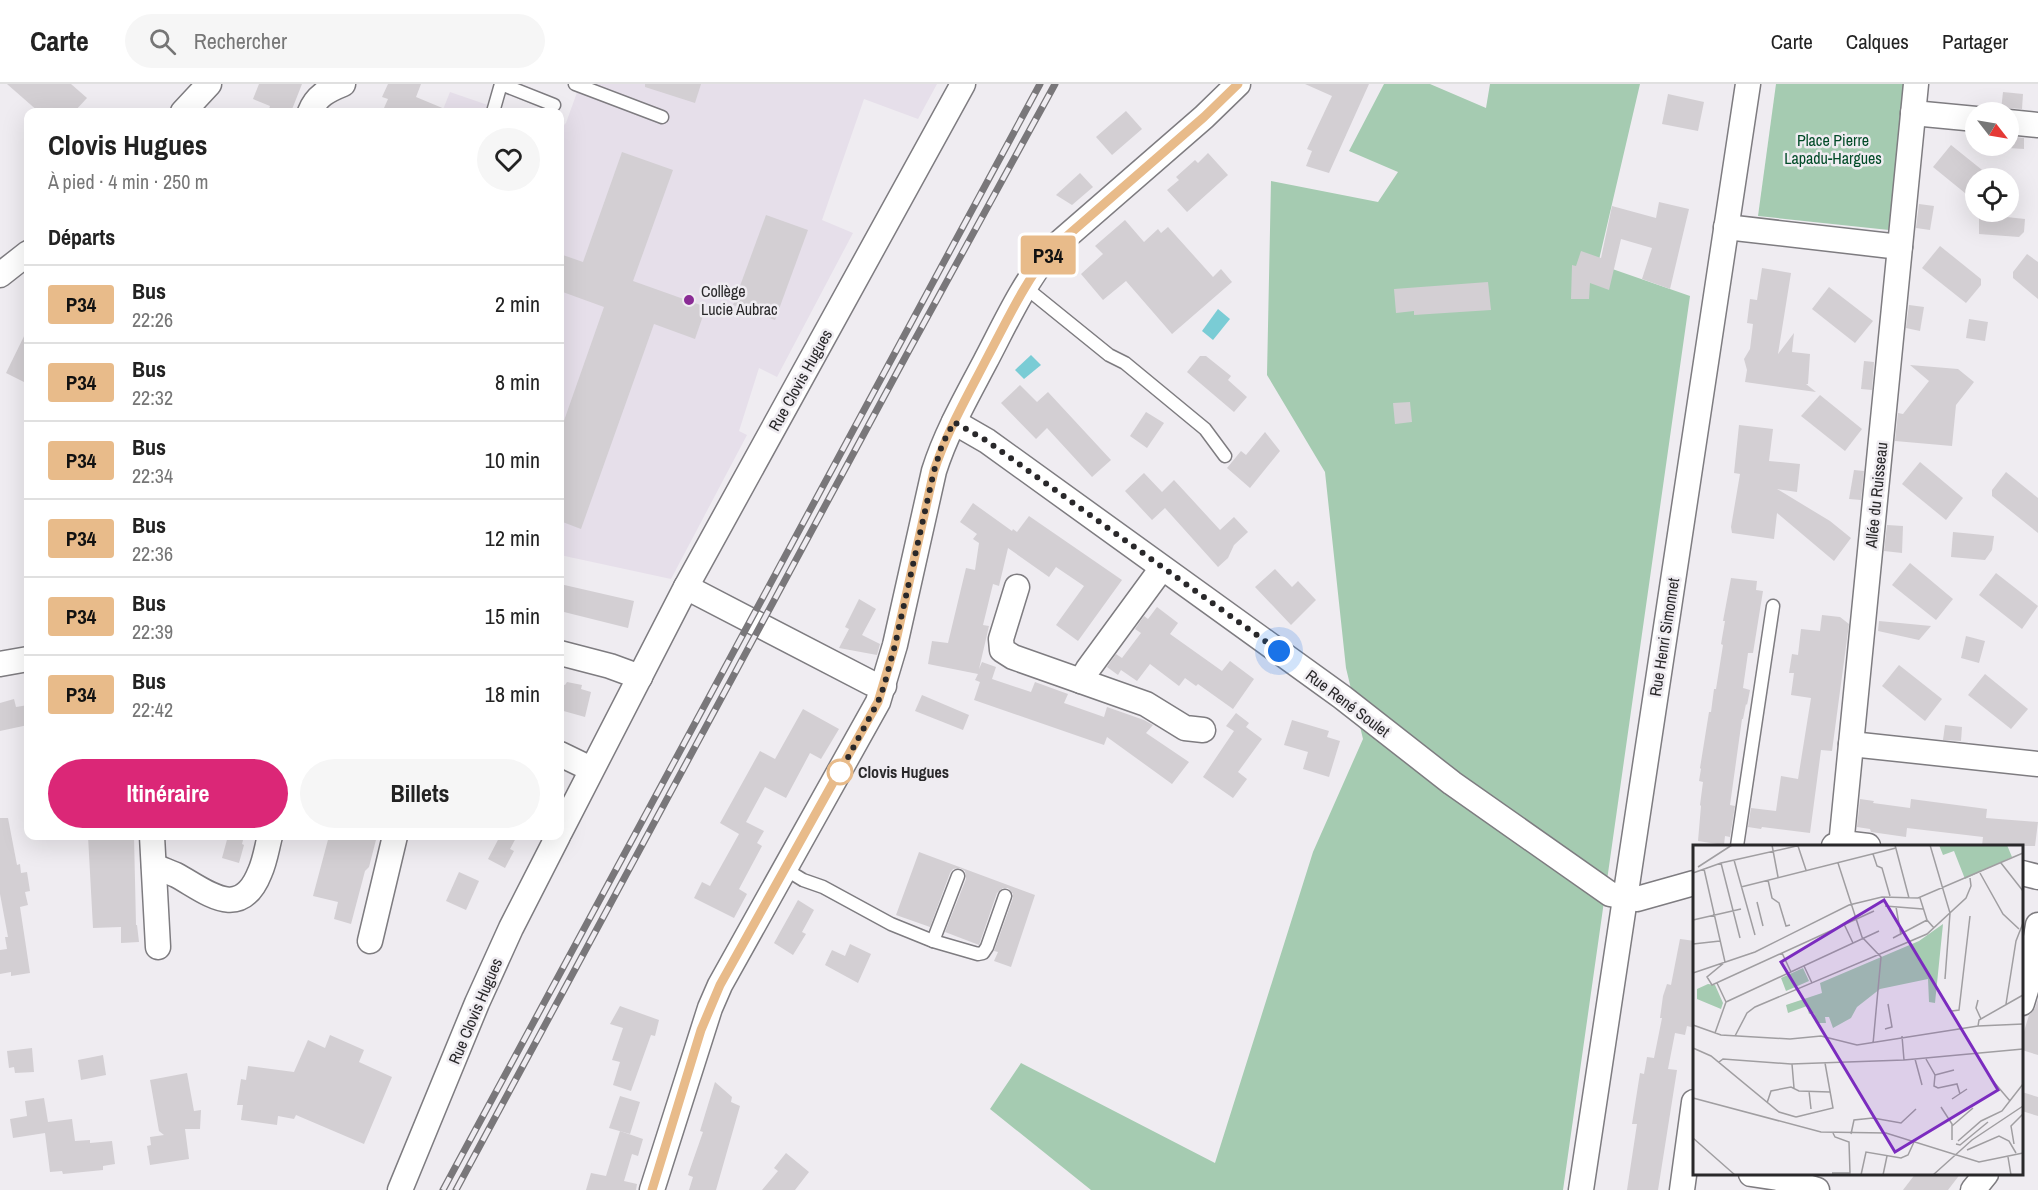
<!DOCTYPE html>
<html lang="fr">
<meta charset="utf-8">
<style>
:root{--surface:#fff;--page:#f6f6f6;--text:#222;--muted:#767676;--line:#e0e0e0;--accent:#db2777}
body{margin:0;font-family:"Archivo Narrow",sans-serif;background:var(--page);color:var(--text);height:100vh;display:flex;flex-direction:column;font-size:22px;white-space:nowrap}
*{box-sizing:border-box;margin:0}
p{font-size:20px;color:var(--muted)}
.icon{flex:none;width:33px;height:33px;fill:none;stroke:currentColor;stroke-width:2;stroke-linecap:round;stroke-linejoin:round}
.map{position:relative;flex:1;overflow:hidden}
.sheet{position:absolute;left:24px;top:24px;width:540px;height:732px;display:flex;flex-direction:column;background:var(--surface);border-radius:12px;box-shadow:0 6px 24px #0002}
.sheet>*{flex:none}
.badge{padding:0 12px;border-radius:4px;font-size:21px;line-height:39px}
.needle{width:39px;rotate:121deg}
.tools{position:absolute;left:1965px;top:18px;display:grid;gap:12px}
.tools a{display:grid;place-items:center;width:54px;height:54px;border-radius:50%;background:var(--surface);box-shadow:0 6px 24px #0002;font-size:30px}
.you{position:absolute;width:30px;height:30px;margin:-15px;border:4px solid #fff;border-radius:50%;background:#1a73e8;box-shadow:0 0 0 9px #1a73e833}
.map>.badge{position:absolute;translate:-50% -50%;box-shadow:0 0 0 3px #fff}
h2{padding:0 24px;font-size:22px;line-height:54px}
.round{display:grid;place-items:center;flex:none;width:63px;height:63px;border-radius:32px;background:var(--page)}
.overview{display:flex;align-items:center;justify-content:space-between;height:102px;padding:0 24px}
h1{font-size:28px;font-weight:800;line-height:45px}
.action{display:flex;gap:12px;margin-top:auto;padding:12px 24px}
.action a{flex:1;height:69px;border-radius:36px;background:var(--accent);color:#fff;font-size:24px;font-weight:800;line-height:69px;text-align:center}
.action a+a{background:var(--page);color:var(--text)}
ul{padding:0;list-style:none}
li{display:flex;align-items:center;gap:18px;height:78px;padding:0 24px;border-top:2px solid var(--line)}
li div{flex:1}
li b{display:block;font-size:22px}
li em{font-style:normal}
li .badge{min-width:66px;font-weight:700;text-align:center}
header{display:flex;align-items:center;gap:36px;box-sizing:border-box;height:84px;padding:0 30px;background:var(--surface);border-bottom:2px solid var(--line)}
header strong{font-size:28px}
nav{display:flex;gap:33px;margin-inline-start:auto;font-size:21px}
.search{width:420px;height:54px;background:var(--page);display:flex;align-items:center;gap:15px;box-sizing:border-box;padding:0 21px;border-radius:33px;color:var(--muted);font-size:22px}
.map>svg:first-child{display:block}
</style>
<header>
<strong>Carte</strong>
<div class="search"><svg class="icon" aria-label="search" viewBox="0 0 24 24"><circle cx="10" cy="10" r="6"/><path d="M15 15l6 6"/></svg>Rechercher</div>
<nav><a>Carte</a><a>Calques</a><a>Partager</a></nav>
</header>
<div class="map">
<svg width="2038" height="1106" viewBox="0 0 2038 1106">
<rect width="100%" height="100%" fill="#efecf1"/>
<g fill="#e6dfea">
<polygon points="580,0 937,0 918,35 864,15 822,136 853,149 777,293 759,284 739,347 747,351 671,495 560,471 560,45 566,39"/>
<polygon points="450,8 508,28 442,28"/>
</g>
<g fill="#a5cbb1">
<polygon points="1384,0 1430,0 1486,24 1490,0 1640,0 1598,180 1690,212 1563,1106 1091,1106 990,1025 1021,979 1215,1079 1313,768 1363,655 1346,584 1325,388 1267,291 1271,97 1378,118 1398,88 1349,67"/>
<polygon points="1776,0 1906,0 1889,146 1758,132"/>
</g>
<g fill="#7accd5">
<polygon points="1218,225 1230,235 1213,256 1202,247"/>
<polygon points="1031,271 1041,281 1024,295 1015,286"/>
</g>
<g fill="#d3cfd3">
<polygon points="7,0 71,0 87,14 74,28 39,28"/>
<polygon points="259,0 302,0 291,28 268,28 270,22 253,15"/>
<polygon points="388,0 421,0 416,13 452,28 393,28 384,24 388,15 382,13"/>
<polygon points="645,0 701,0 695,19 645,3"/>
<polygon points="1305,0 1369,0 1329,89 1306,82 1312,67 1307,65 1332,12"/>
<polygon points="2003,8 2023,10 2022,25 2009,24 2001,26"/>
<polygon points="1668,10 1704,18 1698,47 1662,40"/>
<polygon points="1126,27 1142,45 1112,71 1096,53"/>
<polygon points="2008,52 2024,54 2024,65 2008,64"/>
<polygon points="1951,61 1992,94 1976,94 1976,118 1933,83"/>
<polygon points="622,68 673,86 633,197 706,223 695,255 654,240 581,445 560,437 560,348 604,223 560,207 560,170 583,178"/>
<polygon points="1208,69 1228,91 1187,128 1167,106 1179,96 1176,93 1195,76 1198,79"/>
<polygon points="1080,89 1093,103 1072,121 1056,111"/>
<polygon points="1659,118 1689,125 1670,205 1642,195 1652,164 1621,155 1609,206 1590,199 1589,215 1571,215 1572,181 1576,182 1581,167 1601,174 1612,122 1656,134"/>
<polygon points="1919,120 1934,122 1930,146 1916,144"/>
<polygon points="1979,130 2025,135 2024,148 2019,153 1979,150"/>
<polygon points="766,131 808,146 775,236 733,221"/>
<polygon points="1125,136 1144,158 1158,145 1161,149 1168,143 1213,193 1221,185 1232,198 1172,250 1126,197 1103,216 1081,190 1103,170 1095,162"/>
<polygon points="1940,162 1981,195 1981,201 1966,219 1922,184"/>
<polygon points="2027,170 2038,178 2038,215 2013,194 2013,188"/>
<polygon points="1762,184 1791,189 1778,270 1794,249 1792,268 1810,270 1808,300 1806,300 1816,308 1745,298 1747,286 1744,275 1750,265 1753,240 1747,239 1750,215 1757,216"/>
<polygon points="1488,198 1491,226 1414,231 1414,227 1396,229 1394,205"/>
<polygon points="1829,203 1873,237 1855,259 1812,225"/>
<polygon points="1909,221 1924,223 1920,247 1906,244"/>
<polygon points="1969,235 1988,238 1985,257 1966,254"/>
<polygon points="28,244 28,300 6,289"/>
<polygon points="1200,272 1206,272 1231,292 1228,296 1247,313 1234,328 1187,288"/>
<polygon points="1864,277 1874,278 1872,306 1861,305"/>
<polygon points="1910,281 1958,285 1974,298 1956,321 1952,362 1895,357 1898,329 1903,330 1929,297"/>
<polygon points="1020,301 1037,318 1048,308 1111,376 1092,393 1047,344 1036,355 1001,319"/>
<polygon points="1820,311 1862,345 1845,367 1801,332"/>
<polygon points="1410,318 1412,338 1395,340 1393,319"/>
<polygon points="1146,328 1164,339 1147,364 1130,352"/>
<polygon points="1739,341 1773,345 1769,377 1800,380 1797,408 1777,405 1830,437 1851,454 1834,477 1777,429 1774,455 1732,449 1731,443 1740,390 1734,389"/>
<polygon points="1265,348 1280,367 1250,404 1227,384 1241,367 1246,371"/>
<polygon points="1920,378 1963,414 1946,436 1902,400"/>
<polygon points="1854,386 1864,387 1861,416 1849,415"/>
<polygon points="2006,388 2038,414 2038,449 1992,412 1992,406"/>
<polygon points="1144,389 1162,408 1174,396 1220,446 1234,433 1248,448 1234,461 1228,474 1218,483 1165,424 1152,436 1125,407"/>
<polygon points="973,419 1012,447 1013,445 1017,448 1029,432 1122,496 1078,557 1056,541 1084,502 1056,483 1049,493 1008,464 999,502 993,500 983,541 989,542 979,585 982,578 996,583 992,595 1031,608 1035,598 1068,610 1064,619 1104,633 1107,623 1144,636 1153,641 1146,649 1189,678 1172,700 1107,653 1104,661 974,616 980,598 975,596 978,590 928,580 932,557 948,559 966,484 975,486 979,459 973,455 977,450 960,438"/>
<polygon points="1887,441 1903,442 1902,469 1884,467"/>
<polygon points="1953,448 1994,452 1992,466 1985,476 1951,473"/>
<polygon points="1910,479 1953,515 1936,536 1892,501"/>
<polygon points="1275,485 1292,503 1298,497 1316,516 1291,541 1255,503"/>
<polygon points="1996,489 2038,522 2022,545 1979,511"/>
<polygon points="1731,494 1757,497 1756,506 1763,507 1753,569 1748,569 1743,604 1750,606 1747,621 1746,620 1743,635 1742,635 1730,721 1735,722 1730,753 1725,752 1724,761 1698,757 1701,722 1700,721 1703,698 1699,697 1701,685 1700,684 1709,628 1711,628 1714,605 1716,605 1723,561 1721,560 1725,537 1723,537"/>
<polygon points="560,500 634,517 628,544 560,527"/>
<polygon points="859,515 876,525 862,551 880,560 877,571 839,564 849,545 845,543"/>
<polygon points="1157,523 1178,539 1170,550 1222,587 1230,577 1254,595 1233,625 1198,600 1196,602 1185,594 1179,602 1150,580 1137,597 1121,586 1118,591 1107,583 1116,570 1122,574 1141,549 1135,545 1144,532 1148,535"/>
<polygon points="1822,531 1840,533 1849,540 1832,667 1821,666 1810,749 1762,743 1761,745 1748,743 1751,724 1776,727 1781,692 1798,695 1811,614 1791,611 1794,589 1789,589 1792,570 1798,571 1801,545 1820,547"/>
<polygon points="1879,537 1931,542 1919,556 1878,547"/>
<polygon points="1966,552 1985,557 1979,579 1961,574"/>
<polygon points="1899,581 1942,615 1925,637 1882,602"/>
<polygon points="1985,590 2028,625 2011,645 1968,611"/>
<polygon points="567,598 582,601 581,605 591,608 585,633 560,626 560,600 565,601"/>
<polygon points="922,611 969,631 963,646 915,627"/>
<polygon points="14,615 16,623 28,621 28,641 0,647 0,619"/>
<polygon points="803,625 839,645 821,675 810,669 786,714 765,703 746,738 764,747 757,759 762,762 739,805 747,810 734,834 694,814 702,798 710,802 739,750 720,739 760,667 775,675"/>
<polygon points="1236,629 1249,639 1246,643 1262,655 1238,688 1247,695 1233,714 1203,693 1234,647 1226,642"/>
<polygon points="1292,636 1329,647 1327,653 1340,657 1329,693 1303,685 1308,668 1284,661"/>
<polygon points="1945,641 1962,643 1961,657 1943,656"/>
<polygon points="1860,715 1874,717 1873,719 1910,724 1911,715 1987,725 1986,734 2038,738 2035,762 1982,762 1983,753 1907,744 1906,753 1871,748 1870,745 1857,743"/>
<polygon points="0,734 8,734 17,781 20,780 21,789 27,788 30,807 25,808 28,821 20,823 30,889 11,892 11,888 0,890 0,866 7,865 5,853 8,853 0,810"/>
<polygon points="88,752 134,752 136,841 137,841 139,858 121,859 121,843 93,844"/>
<polygon points="228,752 244,752 242,760 244,761 239,779 222,774"/>
<polygon points="329,752 377,752 369,783 365,787 351,840 334,835 338,818 313,812"/>
<polygon points="500,752 517,752 510,765 514,767 505,784 488,775"/>
<polygon points="919,768 1035,811 1011,883 994,877 998,868 994,867 1013,814 1013,810 1008,804 1003,804 997,809 979,861 945,848 966,795 965,787 960,784 953,785 950,789 930,843 896,831"/>
<polygon points="459,788 479,797 466,826 446,817"/>
<polygon points="798,816 814,826 802,848 806,850 793,871 774,859"/>
<polygon points="1680,855 1695,857 1695,944 1687,942 1685,951 1675,949 1668,985 1677,986 1658,1106 1627,1106 1637,1040 1632,1040 1640,989 1644,990 1647,973 1654,974 1662,934 1660,934 1663,912 1667,900 1671,901"/>
<polygon points="850,860 871,870 858,899 825,881 832,866 845,872"/>
<polygon points="2038,915 2038,971 2022,966 2022,954 2029,931 2035,924"/>
<polygon points="620,922 659,936 655,952 651,951 631,1007 613,1001 620,978 612,976 623,944 610,940"/>
<polygon points="330,951 364,966 359,978 392,993 364,1060 296,1031 294,1035 278,1032 277,1041 241,1036 243,1021 237,1021 241,995 246,996 248,982 294,988 308,956 325,964"/>
<polygon points="32,964 34,988 15,989 14,983 9,984 7,967"/>
<polygon points="103,971 106,991 81,996 78,976"/>
<polygon points="187,989 194,1027 201,1026 200,1045 185,1045 189,1075 150,1081 147,1062 151,1061 150,1053 164,1051 159,1047 150,996"/>
<polygon points="715,998 732,1013 731,1018 740,1022 716,1106 689,1106 693,1093 688,1091 703,1048 700,1047"/>
<polygon points="2022,1008 2038,1013 2038,1032 2022,1027"/>
<polygon points="620,1012 640,1018 630,1050 609,1044"/>
<polygon points="44,1014 48,1038 72,1035 75,1057 90,1056 90,1059 112,1057 115,1080 103,1082 103,1086 63,1090 62,1087 50,1088 45,1049 13,1054 10,1035 27,1032 25,1017"/>
<polygon points="620,1047 643,1055 638,1072 632,1070 624,1097 637,1100 636,1106 586,1106 591,1089 606,1092"/>
<polygon points="786,1069 809,1088 795,1106 762,1106 778,1087 774,1084"/>
<polygon points="1916,1089 1961,1089 1948,1106 1903,1106"/>
</g>
<g fill="none" stroke-linecap="round" stroke-linejoin="round">
<defs>
<g id="lane">
<polyline points="501,0 554,21"/>
<polyline points="575,0 662,33"/>
<polyline points="493,28 501,0"/>
<polyline points="1025,203 1109,271 1125,279 1205,345 1225,372"/>
<polyline points="1737,762 1773,522"/>
<polyline points="785,785 803,796 823,803 891,840 933,857 978,870 983,869 987,863 1005,812"/>
<polyline points="933,857 958,792"/>
</g>
<g id="street">
<polyline points="183,28 209,0"/>
<path d="M 310,28 C 316,12 328,6 343,0"/>
<polyline points="1913,29 1976,35"/>
<polyline points="2008,38 2038,41"/>
<polyline points="1726,143 1900,163"/>
<polyline points="0,191 28,169"/>
<polyline points="954,338 987,357 1342,613 1452,699 1610,810 1637,815 1694,799"/>
<polyline points="686,503 871,599 884,602"/>
<polyline points="1017,503 1001,555 1002,566 1013,573 1146,620 1185,644 1203,646"/>
<polyline points="560,569 610,582 640,593"/>
<polyline points="0,580 28,575"/>
<polyline points="1081,597 1088,585 1162,484"/>
<polyline points="1851,660 2038,680"/>
<polyline points="560,670 591,685"/>
<polyline points="560,748 686,503 963,0"/>
<polyline points="152,752 158,863"/>
<polyline points="1834,762 1851,760 1868,762"/>
<polyline points="1841,762 1916,0"/>
<path d="M 154,782 C 161,785 169,788 176,791 C 206,807 240,839 260,788 C 265,777 267,763 270,752"/>
<polyline points="2022,789 2038,793"/>
<polyline points="370,857 395,752"/>
<polyline points="2022,919 2029,896 2038,841"/>
<polyline points="1751,1090 1778,1094 1817,1106"/>
<polyline points="400,1106 477,919 511,844 558,752"/>
<path d="M 652,1106 L 710,924 L 720,901 L 878,618 L 895,561 L 934,387 C 946,349 966,314 985,278 C 1005,240 1023,200 1051,166 L 1204,33 L 1238,0"/>
<polyline points="1581,1106 1748,0"/>
<polyline points="1682,1106 1694,1018"/>
<polyline points="1973,1106 1986,1090"/>
</g>
</defs>
<use href="#lane" stroke="#7e7c80" stroke-width="15"/>
<use href="#street" stroke="#7e7c80" stroke-width="27"/>
<use href="#lane" stroke="#fff" stroke-width="12"/>
<use href="#street" stroke="#fff" stroke-width="24"/>
<defs>
<g id="rail">
<polyline points="443,1106 1040,0"/>
<polyline points="456,1106 907,270 1055,0"/>
</g>
</defs>
<use href="#rail" stroke="#79777a" stroke-width="7"/>
<use href="#rail" stroke="#efecf1" stroke-width="4.5" stroke-dasharray="14" stroke-linecap="butt"/>
</g>
<g fill="none" stroke-linecap="round" stroke-linejoin="round">
<defs>
<path id="line" d="M 652,1106 L 701,946 L 720,901 L 878,618 L 895,561 L 934,387 C 947,347 968,311 987,274 C 1007,237 1024,199 1051,166 L 1204,33 L 1238,0"/>
</defs>
<use href="#line" stroke="#fff" stroke-width="14"/>
<use href="#line" stroke="#e8bb8a" stroke-width="9"/>
<polyline stroke="#29282a" stroke-width="6" stroke-dasharray="0 10.8" points="840,688 839,690 878,618 884,602 895,561 934,387 942,361 954,338 987,357 1279,567"/>
</g>
<circle fill="#8a2b95" stroke="#efecf1" stroke-width="2" cx="689" cy="216" r="6"/>
<circle fill="#fff" stroke="#e8bb8a" stroke-width="3" cx="840" cy="688" r="12"/>
<g text-anchor="middle" stroke-width="5" stroke-linejoin="round" paint-order="stroke">
<g font-size="16" fill="#024b28" stroke="#efecf1">
<text x="1833" y="62">Place Pierre<tspan x="1833" dy="18">Lapadu-Hargues</tspan></text>
</g>
<g font-size="16" fill="#29282a" stroke="#efecf1" text-anchor="start">
<text x="701" y="213">Collège<tspan x="701" dy="18">Lucie Aubrac</tspan></text>
</g>
<g font-size="16" fill="#29282a" stroke="#efecf1">
<text transform="translate(800 296) rotate(-61)" y="6">Rue Clovis Hugues</text>
<text transform="translate(1876 411) rotate(-84)" y="6">Allée du Ruisseau</text>
<text transform="translate(1664 553) rotate(-81)" y="6">Rue Henri Simonnet</text>
<text transform="translate(1348 619) rotate(37)" y="6">Rue René Soulet</text>
<text transform="translate(475 927) rotate(-67)" y="6">Rue Clovis Hugues</text>
</g>
<g font-size="16" font-weight="bold" fill="#29282a" stroke="#efecf1" text-anchor="start">
<text x="858" y="694">Clovis Hugues</text>
</g>
</g>
<g transform="translate(1693 761)">
<rect width="330" height="330" fill="#efecf1"/>
<path d="M 246,0 L 314,0 L 319,12 L 272,34 L 261,6 L 250,10 ZM 250,79 L 242,158 L 236,157 L 235,134 L 187,144 L 164,162 L 158,173 L 140,183 L 136,172 L 132,172 L 133,178 L 123,178 L 121,168 L 116,169 L 114,161 L 95,168 L 93,160 L 129,148 L 127,138 L 226,96 ZM 110,123 L 116,136 L 93,146 L 88,133 ZM 15,139 L 22,140 L 30,158 L 28,164 L 4,154 L 4,144 Z" fill="#a5cbb1"/>
<path fill="none" stroke="#a09ea1" stroke-width="1.5" d="M 79,0 L 85,32M 202,0 L 216,53M 237,0 L 257,68 L 252,134M 105,1 L 113,25M 180,9 L 184,21 L 189,23 L 197,51M 41,15 L 62,90M 28,18 L 47,93M 145,18 L 169,92 L 188,112 L 180,199M 308,18 L 330,46M 5,22 L 39,0M 11,24 L 32,117 L 14,132 L 19,140 L 181,66M 0,28 L 28,18 L 108,0M 287,28 L 310,69 L 326,84M 75,35 L 79,53 L 86,58 L 93,81 L 97,80M 48,42 L 203,3M 227,53 L 234,75 L 241,83M 64,57 L 70,81M 192,61 L 230,64M 203,62 L 208,90M 0,75 L 48,64M 151,79 L 160,98M 200,93 L 234,75M 0,99 L 27,96M 89,108 L 98,127M 111,121 L 119,138M 0,128 L 62,107 L 156,60 L 189,52 L 225,53 L 330,8M 24,138 L 33,157M 0,141 L 0,162M 285,155 L 283,163 L 288,174M 33,157 L 186,86M 313,159 L 323,96 L 330,78M 259,166 L 266,165 L 277,71M 0,180 L 28,190 L 97,194 L 128,191 L 164,200 L 285,181 L 330,179M 285,181 L 286,175 L 330,150M 192,184 L 199,182 L 195,159M 22,188 L 33,157M 42,191 L 54,168 L 62,162 L 234,89 L 273,53 L 278,41 L 277,33M 209,191 L 211,215M 0,203 L 18,211 L 86,267 L 103,272M 222,214 L 229,240M 233,214 L 242,230 L 241,241 L 245,243 L 264,239 L 267,249M 26,217 L 30,214 L 98,219 L 211,215 L 330,204M 99,219 L 101,243M 242,230 L 261,225M 300,236 L 317,256M 116,246 L 118,264M 0,253 L 128,287 L 193,288 L 286,317 L 330,308M 259,254 L 274,244M 74,258 L 78,246 L 98,242 L 106,246 L 137,247M 248,262 L 259,279 L 259,295M 103,272 L 140,263 L 132,218M 259,281 L 280,263M 158,289 L 161,275 L 180,273 L 208,278 L 223,264M 0,293 L 42,330M 265,296 L 288,276 L 309,266 L 330,239M 263,299 L 267,300 L 295,277M 321,299 L 318,281 L 330,269M 274,305 L 306,291 L 316,296 L 323,308M 315,312 L 318,330M 139,328 L 157,328 L 156,297 L 142,292 L 140,288M 168,330 L 173,307 L 208,313 L 215,310 L 221,297M 190,330 L 194,311M 240,330 L 279,295 L 330,261"/>
<path fill="#7b2cbf" fill-opacity="0.15" stroke="#7b2cbf" stroke-width="3" d="M 191,55 L 305,245 L 202,307 L 88,117 Z"/>
<rect width="330" height="330" fill="none" stroke="#29282a" stroke-width="3"/>
</g>
</svg>
<div class="tools">
<a><svg class="needle" viewBox="-14 -14 28 28"><path d="M0-13l5 13h-10z" fill="#e53935"/><path d="M0 13l5-13h-10z" fill="#767676"/></svg></a>
<a><svg class="icon" aria-label="locate" viewBox="0 0 24 24"><circle cx="12" cy="12" r="6"/><path d="M12 2v4M12 18v4M2 12h4M18 12h4"/></svg></a>
</div>
<div class="you" style="left:1279px;top:567px"></div>
<b class="badge" style="left:1048px;top:171px;background:#e8bb8a;color:#111">P34</b>
<section class="sheet">
<div class="overview"><div><h1>Clovis Hugues</h1><p>À pied · 4 min · 250 m</p></div><a class="round"><svg class="icon" aria-label="heart" viewBox="0 0 24 24"><path d="M12 20l-8-8c-3-5 5-10 8-4 3-6 11-1 8 4z"/></svg></a></div>
<h2>Départs</h2>
<ul>
<li><span class="badge" style="background:#e8bb8a;color:#111">P34</span><div><b>Bus</b><p>22:26</p></div><em>2 min</em></li>
<li><span class="badge" style="background:#e8bb8a;color:#111">P34</span><div><b>Bus</b><p>22:32</p></div><em>8 min</em></li>
<li><span class="badge" style="background:#e8bb8a;color:#111">P34</span><div><b>Bus</b><p>22:34</p></div><em>10 min</em></li>
<li><span class="badge" style="background:#e8bb8a;color:#111">P34</span><div><b>Bus</b><p>22:36</p></div><em>12 min</em></li>
<li><span class="badge" style="background:#e8bb8a;color:#111">P34</span><div><b>Bus</b><p>22:39</p></div><em>15 min</em></li>
<li><span class="badge" style="background:#e8bb8a;color:#111">P34</span><div><b>Bus</b><p>22:42</p></div><em>18 min</em></li>
</ul>
<div class="action"><a>Itinéraire</a><a>Billets</a></div>
</section>
</div>
